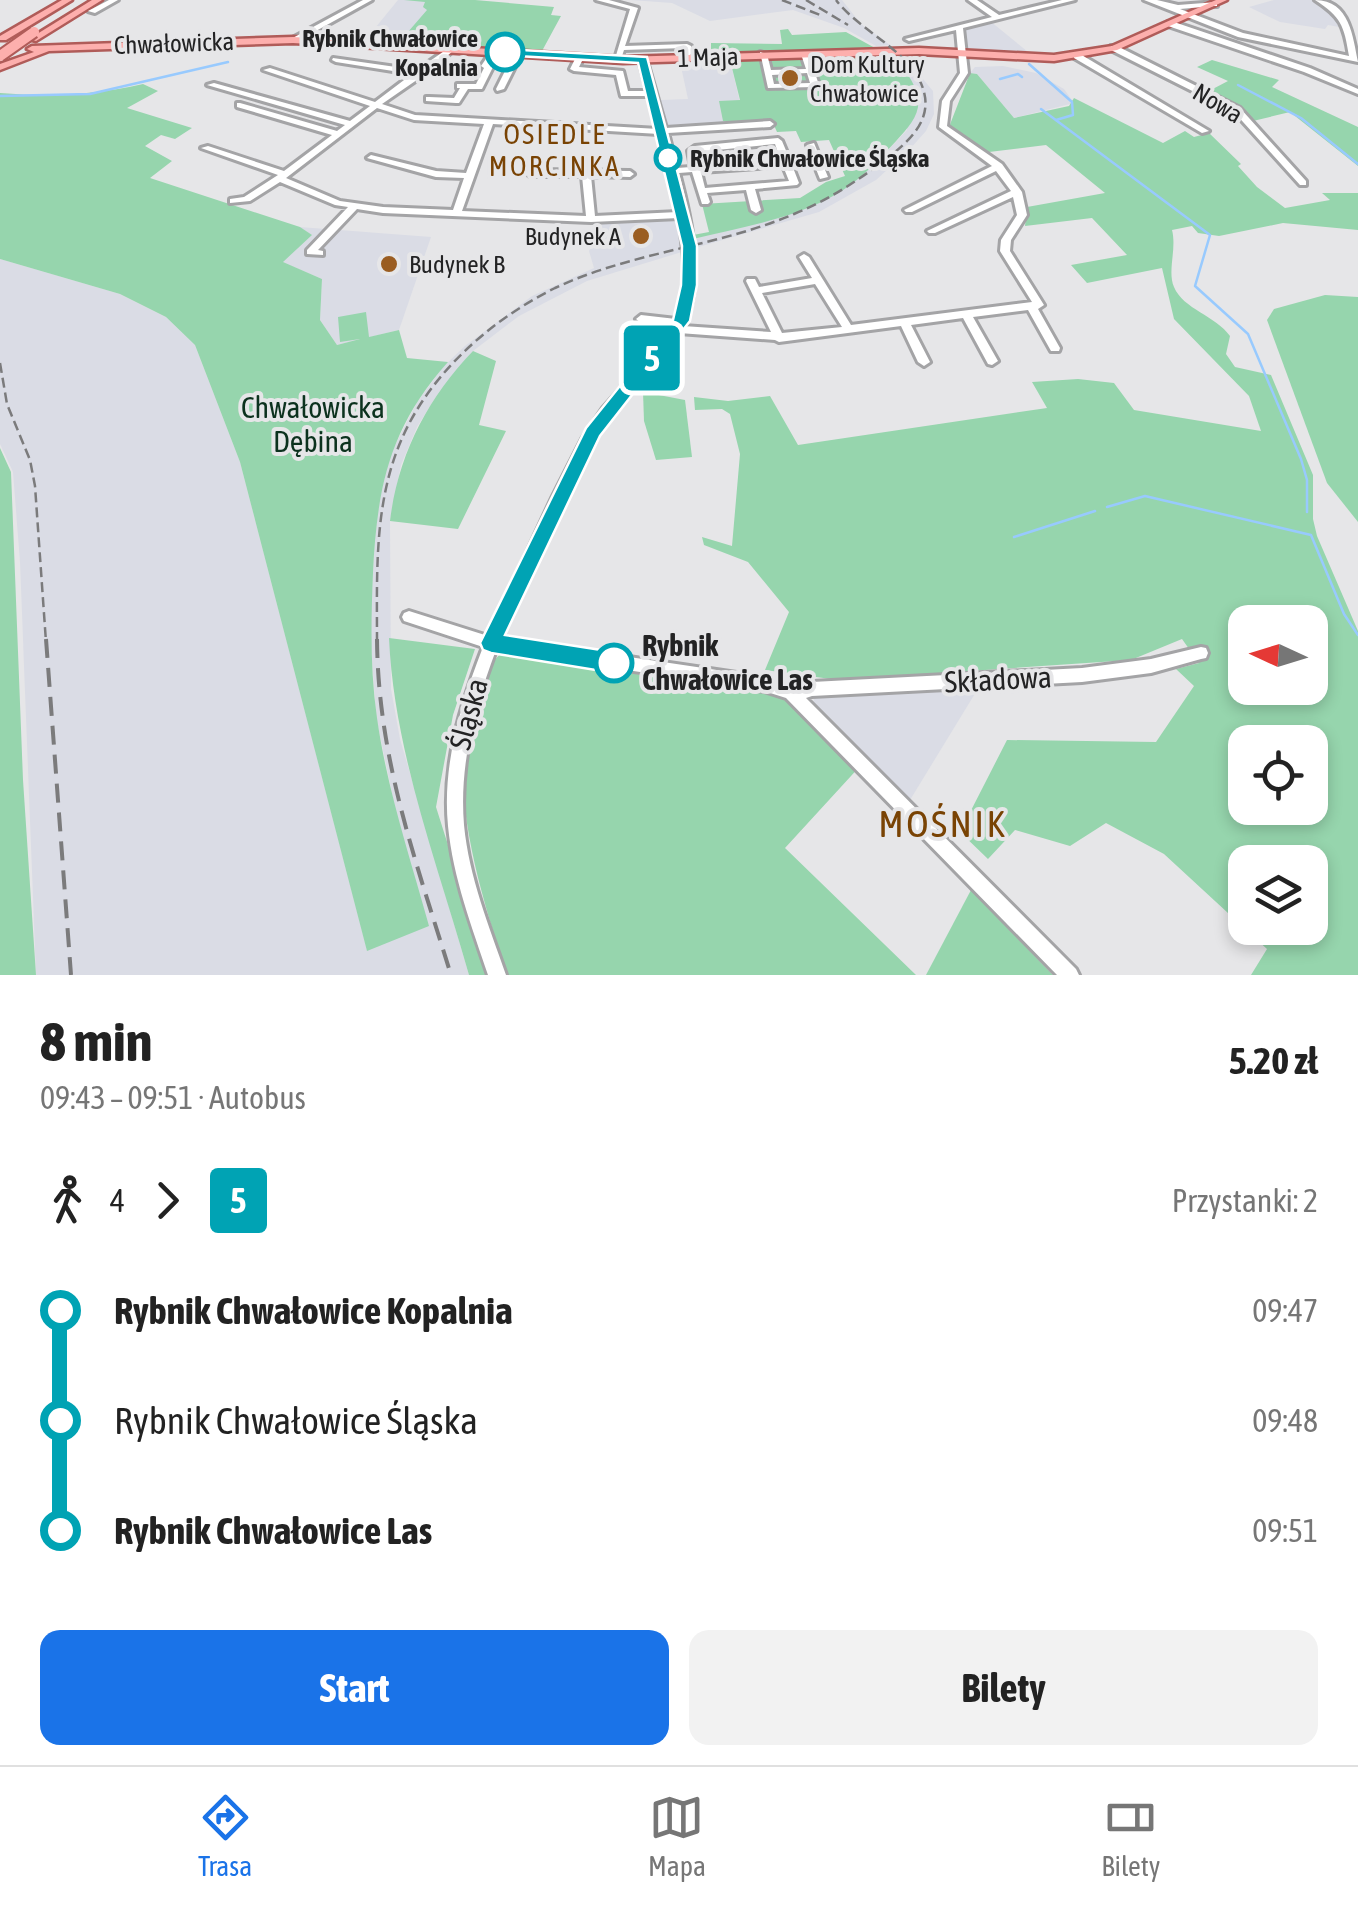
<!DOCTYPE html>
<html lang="pl">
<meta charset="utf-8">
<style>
:root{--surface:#fff;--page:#f2f2f2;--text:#222;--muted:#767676;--line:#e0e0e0;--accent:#1a73e8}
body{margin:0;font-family:"Asap Condensed",sans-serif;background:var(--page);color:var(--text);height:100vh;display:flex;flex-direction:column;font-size:38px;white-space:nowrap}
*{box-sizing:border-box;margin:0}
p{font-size:32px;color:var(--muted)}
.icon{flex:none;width:55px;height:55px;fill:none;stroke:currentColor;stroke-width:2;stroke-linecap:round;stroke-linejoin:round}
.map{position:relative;height:975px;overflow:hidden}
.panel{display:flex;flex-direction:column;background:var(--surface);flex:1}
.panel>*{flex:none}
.badge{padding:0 20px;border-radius:8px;font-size:35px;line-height:65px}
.needle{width:65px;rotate:274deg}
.buttons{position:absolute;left:1228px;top:605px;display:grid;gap:20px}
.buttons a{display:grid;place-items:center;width:100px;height:100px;border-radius:20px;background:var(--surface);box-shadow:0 5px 15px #0003;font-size:50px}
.map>.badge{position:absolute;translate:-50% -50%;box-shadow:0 0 0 5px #fff}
.legs{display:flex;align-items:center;gap:15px;height:110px;padding:0 40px;font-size:32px}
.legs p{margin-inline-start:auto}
.summary{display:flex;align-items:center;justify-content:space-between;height:170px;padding:0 40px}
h1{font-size:55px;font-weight:700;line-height:75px}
.action{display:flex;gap:20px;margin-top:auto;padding:20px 40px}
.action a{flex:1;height:115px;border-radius:20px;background:var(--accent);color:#fff;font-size:40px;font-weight:700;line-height:115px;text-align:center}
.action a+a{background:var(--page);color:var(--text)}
ul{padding:0 40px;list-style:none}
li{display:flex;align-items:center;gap:35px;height:110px;font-size:38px}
li i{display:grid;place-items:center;width:15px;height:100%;margin:0 12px;background:currentColor}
li i::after{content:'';width:25px;height:25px;margin:-12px;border:8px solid;border-radius:50%;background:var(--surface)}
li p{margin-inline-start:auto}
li:first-child i{background:linear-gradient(#0000 50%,currentColor 0)}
li:last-child i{background:linear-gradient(currentColor 50%,#0000 0)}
.tabs{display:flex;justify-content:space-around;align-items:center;height:140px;border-top:2px solid var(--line);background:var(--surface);font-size:28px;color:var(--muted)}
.tabs a{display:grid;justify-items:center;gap:5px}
.tabs .active{color:var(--accent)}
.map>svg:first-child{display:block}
</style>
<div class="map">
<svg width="1358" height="975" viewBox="0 0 1358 975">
<rect width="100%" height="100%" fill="#e6e6e8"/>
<g fill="#dadce5">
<polygon points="398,0 438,0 406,41 367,38"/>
<polygon points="631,0 842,0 861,24 890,45 876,46 844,28 793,10 710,21 672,3"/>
<polygon points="1274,0 1316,0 1334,9 1345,28 1328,25 1325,29 1280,22 1249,7"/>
<polygon points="990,21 1033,56 966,48 964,27"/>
<polygon points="903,55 933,91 934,114 926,131 909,150 876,180 819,212 695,248 693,239 782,216 835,194 873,166 907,130 903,69 889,56"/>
<polygon points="730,60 745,124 668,129 661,100 688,99 680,62"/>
<polygon points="1003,66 1036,73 1064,89 1074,103 1014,118 977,74 970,73 975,67"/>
<polygon points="680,217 685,251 587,281 519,316 473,351 439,392 417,427 401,465 390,521 391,689 400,739 469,975 36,975 20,562 13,472 0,444 0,259 120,294 166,317 195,345 240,462 367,950 393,798 376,717 370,630 376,517 389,457 416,404 442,368 465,346 532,296 594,268 589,251 604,220"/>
<polygon points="300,227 431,237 399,330 337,345 320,320 322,279 282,262 311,235"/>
<polygon points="979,687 910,800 813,702 816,694"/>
</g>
<g fill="#96d5ad" fill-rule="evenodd">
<polygon points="404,0 475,0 554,7 551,15 561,16 542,51 380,39 401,40 427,10 423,7 425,2"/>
<polygon points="788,29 792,35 846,32 875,48 711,54 711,43 782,44 780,30"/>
<path d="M 882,54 C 898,59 912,77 917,93 C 923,112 909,127 897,140 C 883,155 869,171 853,183 C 809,217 745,226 693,239 L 693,235 L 709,232 L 702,204 L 800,198 L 826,182 L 845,176 L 829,140 L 801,142 L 796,131 L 777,132 L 772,121 L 723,121 L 719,101 L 740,100 L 730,60 Z"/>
<polygon points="1212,60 1279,80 1272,87 1358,127 1358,166 1290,112 1253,121 1207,92 1228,81 1197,67"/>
<path d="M 970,73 L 977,74 L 1014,118 L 1069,106 L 1074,98 L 1163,143 L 1185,131 L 1194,137 L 1209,133 L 1241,164 L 1238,166 L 1257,187 L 1285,208 L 1330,200 L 1322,193 L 1358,193 L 1358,230 L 1283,223 L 1219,236 L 1198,233 L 1192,226 L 1172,230 C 1177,249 1167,271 1174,287 C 1183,309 1216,316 1230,336 L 1226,354 L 1235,367 L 1271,375 L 1313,475 L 1313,519 L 1317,536 L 1358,631 L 1358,975 L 1251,975 L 1267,949 L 1164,854 L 1106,823 L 1070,846 L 1015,830 L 988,859 L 960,832 L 1007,740 L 1156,742 L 1194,686 L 1176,669 L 1199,663 L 1182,639 L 1131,660 L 838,680 L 765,670 L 789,612 L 748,562 L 704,545 L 702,537 L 732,546 L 740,454 L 730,414 L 722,409 L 695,410 L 694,397 L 728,401 L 770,396 L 798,445 L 1047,408 L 1032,382 L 1078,379 L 1114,383 L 1134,410 L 1261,431 L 1249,396 L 1174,319 L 1162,268 L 1087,283 L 1071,265 L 1127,255 L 1092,218 L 1025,226 L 1027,207 L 1105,193 L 1046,145 L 989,152 L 949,127 ZM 1245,622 L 1310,622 L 1310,688 L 1245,688 ZM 1245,742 L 1310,742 L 1310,808 L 1245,808 ZM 1245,862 L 1310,862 L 1310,928 L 1245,928 Z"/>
<path d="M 143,84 L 158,91 L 127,108 L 192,128 L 175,139 L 161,135 L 145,146 L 172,161 L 150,178 L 300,227 L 312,235 L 283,262 L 322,279 L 320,320 L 337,345 L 360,339 L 340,342 L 338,317 L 366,312 L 369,337 L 399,330 L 407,358 L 448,362 C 389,428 377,488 373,573 C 371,621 370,670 377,718 C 387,789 410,857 429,926 L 367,951 L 240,462 L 195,345 L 166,317 L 120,294 L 0,259 L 0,93 C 51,97 94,95 143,84 Z"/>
<polygon points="1325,295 1358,297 1358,522 1327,483 1267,320 1274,309"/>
<path d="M 473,351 L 496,361 L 479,425 L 506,431 L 458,529 L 390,521 C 398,455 427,399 473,351 Z"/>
<polygon points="643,392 685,400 692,457 656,460 644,421"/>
<polygon points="0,448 11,472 23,780 36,975 0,975"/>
<path d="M 389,638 L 475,649 L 453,715 L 436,807 L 489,975 L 469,975 C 438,865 394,752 389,638 Z"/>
<path d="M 500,654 L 786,696 L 862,764 L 785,848 L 916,975 L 507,975 C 479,888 426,731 500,654 Z"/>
<polygon points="971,890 1053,975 926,975"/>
</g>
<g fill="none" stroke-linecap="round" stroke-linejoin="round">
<g stroke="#98cafe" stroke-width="2.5">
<polyline points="1029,64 1072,102 1073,115 1056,120"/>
<polyline points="1000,79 1018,74 1022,77"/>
<polyline points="1238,85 1301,118 1358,164"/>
<polyline points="0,96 90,94 228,62"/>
<polyline points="1041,109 1210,235 1195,286 1248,334 1301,459 1307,480 1307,512"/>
<polyline points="1107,507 1145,496 1311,535 1344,614 1358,635"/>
<polyline points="1014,537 1095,511"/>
</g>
<defs>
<g id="minor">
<polygon points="109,0 118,0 95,13 88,11"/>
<polygon points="363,0 372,0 296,42 289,40"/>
<polygon points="596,0 609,0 638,8 625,46 687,44 691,46 693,54 686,56 684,48 624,50 620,62 614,62 630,9"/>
<path d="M 968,0 L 977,0 L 999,15 L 1062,0 L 1075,0 L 963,28 L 968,73 L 950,101 L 947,126 L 1002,164 L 1022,192 L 1027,215 L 1011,240 L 1010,251 L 1044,305 L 1038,309 L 1060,348 L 1059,351 L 1051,351 L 1028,310 L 973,317 L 998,361 L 992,365 L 988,364 L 963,318 L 911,325 L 930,362 L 924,366 L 918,362 L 901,326 L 779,342 L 775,340 L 679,333 L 665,353 L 612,414 L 591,445 L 565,496 L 501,638 L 764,677 L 796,688 L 812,682 L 1082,668 L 1151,659 L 1201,647 L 1206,648 L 1208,653 L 1206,658 L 1201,659 L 1151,673 L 1082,682 L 812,696 L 806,698 L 1076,969 L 1079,975 L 1057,975 L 786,698 L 764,691 L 496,650 C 475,706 459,764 464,825 C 469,877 489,926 506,975 L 488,975 C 472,927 453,878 448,826 C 442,764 461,704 483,647 L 404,621 L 402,617 L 404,613 L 409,611 L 488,636 L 553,496 L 582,439 L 603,408 L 657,348 L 672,327 L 641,323 L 636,319 L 641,315 L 676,319 C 688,286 684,252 679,218 L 591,222 L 383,213 L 357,209 L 318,250 L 323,251 L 323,255 L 307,254 L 307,250 L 348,207 L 335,205 L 280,182 L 250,201 L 230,203 L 230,199 L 244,197 L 278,175 L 201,148 L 208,146 L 284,171 L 332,135 L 237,107 L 237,103 L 240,103 L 337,131 L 345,125 L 207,85 L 214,83 L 350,121 L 370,106 L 263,70 L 270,68 L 375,102 L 412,74 L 336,62 L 332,60 L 333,58 L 417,70 L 450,47 L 453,47 L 453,51 L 424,75 L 382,104 L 415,115 L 658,129 L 649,96 L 621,96 L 616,75 L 574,71 L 570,69 L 577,55 L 583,55 L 584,57 L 579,67 L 623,71 L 628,91 L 647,91 L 639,60 L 646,58 L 666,128 L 770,121 L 774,124 L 770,127 L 668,133 L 677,168 L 691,167 L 688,151 L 695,146 L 778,138 L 782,141 L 790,160 L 812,159 L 807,145 L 814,143 L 828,177 L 820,179 L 814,164 L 792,165 L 799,183 L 797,185 L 755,189 L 761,210 L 756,213 L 751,210 L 746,190 L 707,193 L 710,202 L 708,204 L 702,204 L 692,172 L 679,173 C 691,218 706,283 683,326 L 771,332 L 746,281 L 747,279 L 755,279 L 759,287 L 812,278 L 799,257 L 804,254 L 809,257 L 851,325 L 1032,302 L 1000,251 L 1001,240 L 1017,215 L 1013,197 L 935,233 L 929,233 L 927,231 L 1011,191 L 996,171 L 912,212 L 906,212 L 904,210 L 992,166 L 939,127 L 942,101 L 960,73 L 956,30 L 909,41 L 905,39 L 992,17 ZM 377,108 L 414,120 L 484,124 L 466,173 L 436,171 L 371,155 L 367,158 L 436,177 L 464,178 L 453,210 L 383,207 L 340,201 L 286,178 ZM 493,124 L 659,134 L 669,169 L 667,171 L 670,173 L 678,212 L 595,216 L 591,176 L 630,177 L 634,174 L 630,171 L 530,170 L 526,173 L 530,176 L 582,176 L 586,216 L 462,211 ZM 775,144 L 781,161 L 700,166 L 697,152 ZM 783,166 L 789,181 L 705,188 L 701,172 ZM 815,284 L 842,327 L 782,333 L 762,293 Z"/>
<path d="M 1144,0 L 1157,0 L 1178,5 L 1217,2 L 1217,6 L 1214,6 L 1180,9 L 1243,33 L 1349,56 C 1344,25 1341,17 1315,0 C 1350,0 1353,38 1358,62 L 1238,37 Z"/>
<polygon points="1168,22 1174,22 1310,68 1358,89 1358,94 1304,72 1168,26"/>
<polygon points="1111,46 1117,46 1240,108 1306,181 1306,185 1300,185 1234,112 1111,50"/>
<polygon points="492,50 499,52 490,65 493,67 482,89 468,89 459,103 456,103 426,101 426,97 429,97 454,98 460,88 457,88 457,84 476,84 484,68 481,66"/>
<polygon points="515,51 522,53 504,89 497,91 496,89"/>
<path d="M 760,52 L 767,54 L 771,70 L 806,69 L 801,54 L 808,52 L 819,85 L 815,87 L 768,88 ZM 807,73 L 810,83 L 774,84 L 772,75 Z"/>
<polygon points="1074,54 1080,54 1209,131 1202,133 1074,58"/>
</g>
<g id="major">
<polygon points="62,0 72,0 6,40 0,40 0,36"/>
<polygon points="92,0 102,0 36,41 29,39"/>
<polygon points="1216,0 1227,0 1117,50 1054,61 919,54 623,63 293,43 49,51 0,70 0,64 34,52 27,49 32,46 293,37 623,57 919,48 1054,55 1112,46"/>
</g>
</defs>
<use href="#minor" stroke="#a4a4a6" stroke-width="6"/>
<use href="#major" stroke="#b05c59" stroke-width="5"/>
<use href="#minor" fill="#fff" fill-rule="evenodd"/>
<use href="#major" fill="#fdafad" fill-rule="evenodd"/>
<g stroke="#7b7b7c" stroke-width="2.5" stroke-dasharray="10 5" stroke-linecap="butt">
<polyline points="782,0 820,15"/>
<polyline points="806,0 848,25"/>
<polyline points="0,363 7,404 30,460 35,486 46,642"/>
<path d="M 377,642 C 377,562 373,484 415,413 C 447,359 499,316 555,288 C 631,252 717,247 794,214 C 828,200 856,182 885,160 C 907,143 932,122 924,92 C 914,52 860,32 836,0"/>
</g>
<g stroke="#7b7b7c" stroke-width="4" stroke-dasharray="19 10" stroke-linecap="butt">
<polyline points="46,639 71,975"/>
<path d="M 377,639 C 378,760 416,861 451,975"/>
</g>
<defs>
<polyline id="major-bridge" points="0,56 34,32"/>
</defs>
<use href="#major-bridge" stroke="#b05c59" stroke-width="14" stroke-linecap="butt"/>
<use href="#major-bridge" stroke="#fdafad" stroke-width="10"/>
</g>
<polygon fill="#00a3b4" stroke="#fff" stroke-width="2.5" points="505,49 647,57 697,246 697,285 690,321 600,436 505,635 614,652 622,655 625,663 622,670 614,673 491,653 483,650 480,643 586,428 673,320 681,285 682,246 638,63 501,55"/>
<g fill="#fff" stroke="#00a3b4" stroke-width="5">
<circle cx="505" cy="52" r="18"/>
<circle cx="668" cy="158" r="12"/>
<circle cx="614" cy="663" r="18"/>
</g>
<g fill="#9a5d21" stroke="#e6e6e8" stroke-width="4">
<circle cx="790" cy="78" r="10"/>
<circle cx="641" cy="236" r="10"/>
<circle cx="389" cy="264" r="10"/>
</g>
<g text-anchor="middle" stroke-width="8" stroke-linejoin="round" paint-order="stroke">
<g font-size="25" font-weight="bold" fill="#232324" stroke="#e6e6e8" text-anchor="end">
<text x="478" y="47">Rybnik Chwałowice<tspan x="478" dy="29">Kopalnia</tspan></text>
<text x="690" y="167" text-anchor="start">Rybnik Chwałowice Śląska</text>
</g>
<g font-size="25" fill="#232324" stroke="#e6e6e8">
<text transform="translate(174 43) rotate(-2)" y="9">Chwałowicka</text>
<text transform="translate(708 57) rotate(-2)" y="9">1 Maja</text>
<text transform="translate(1218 103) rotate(31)" y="9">Nowa</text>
</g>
<g font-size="25" fill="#232324" stroke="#e6e6e8" text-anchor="start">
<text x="810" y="73">Dom Kultury<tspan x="810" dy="29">Chwałowice</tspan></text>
<text x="621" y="245" text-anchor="end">Budynek A</text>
<text x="409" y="273">Budynek B</text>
</g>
<g font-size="28" letter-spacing="2.5" fill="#794304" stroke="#e6e6e8">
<text x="555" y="144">OSIEDLE<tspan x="555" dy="32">MORCINKA</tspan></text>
</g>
<g font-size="30" fill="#0c321e" stroke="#e6e6e8">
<text x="313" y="418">Chwałowicka<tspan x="313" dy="34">Dębina</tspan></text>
</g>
<g font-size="30" font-weight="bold" fill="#232324" stroke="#e6e6e8" text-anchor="start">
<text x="642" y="656">Rybnik<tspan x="642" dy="34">Chwałowice Las</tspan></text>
</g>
<g font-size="30" fill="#232324" stroke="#e6e6e8">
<text transform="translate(998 680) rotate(-3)" y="10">Składowa</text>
<text transform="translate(469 714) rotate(-75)" y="10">Śląska</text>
</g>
<g font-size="38" letter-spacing="2.5" fill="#794304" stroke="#e6e6e8">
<text x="943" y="837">MOŚNIK</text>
</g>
</g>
</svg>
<div class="buttons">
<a><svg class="needle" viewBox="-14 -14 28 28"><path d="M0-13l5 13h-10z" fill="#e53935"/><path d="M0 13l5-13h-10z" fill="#767676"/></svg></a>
<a><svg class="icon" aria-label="locate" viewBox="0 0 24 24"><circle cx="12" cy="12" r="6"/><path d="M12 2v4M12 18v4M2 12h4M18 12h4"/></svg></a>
<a><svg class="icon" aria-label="layers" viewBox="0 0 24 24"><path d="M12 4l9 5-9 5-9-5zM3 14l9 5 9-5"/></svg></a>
</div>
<b class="badge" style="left:652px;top:358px;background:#00a3b4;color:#fff">5</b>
</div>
<section class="panel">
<div class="summary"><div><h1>8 min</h1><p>09:43 – 09:51 · Autobus</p></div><b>5.20 zł</b></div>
<div class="legs"><svg class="icon" aria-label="walk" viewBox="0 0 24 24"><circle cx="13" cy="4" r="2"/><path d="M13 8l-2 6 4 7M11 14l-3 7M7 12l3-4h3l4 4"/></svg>4<svg class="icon" aria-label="forward" viewBox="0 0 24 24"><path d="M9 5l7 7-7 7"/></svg><b class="badge" style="background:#00a3b4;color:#fff">5</b><p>Przystanki: 2</p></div>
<ul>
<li><i style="color:#00a3b4"></i><b>Rybnik Chwałowice Kopalnia</b><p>09:47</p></li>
<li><i style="color:#00a3b4"></i><span>Rybnik Chwałowice Śląska</span><p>09:48</p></li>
<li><i style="color:#00a3b4"></i><b>Rybnik Chwałowice Las</b><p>09:51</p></li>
</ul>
<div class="action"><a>Start</a><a>Bilety</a></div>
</section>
<nav class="tabs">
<a class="active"><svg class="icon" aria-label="directions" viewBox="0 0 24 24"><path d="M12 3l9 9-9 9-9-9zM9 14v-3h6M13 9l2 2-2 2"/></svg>Trasa</a>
<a><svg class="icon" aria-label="map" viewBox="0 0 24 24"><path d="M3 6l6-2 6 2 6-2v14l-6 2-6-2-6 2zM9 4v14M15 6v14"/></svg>Mapa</a>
<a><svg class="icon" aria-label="tickets" viewBox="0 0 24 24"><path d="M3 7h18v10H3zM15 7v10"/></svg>Bilety</a>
</nav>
